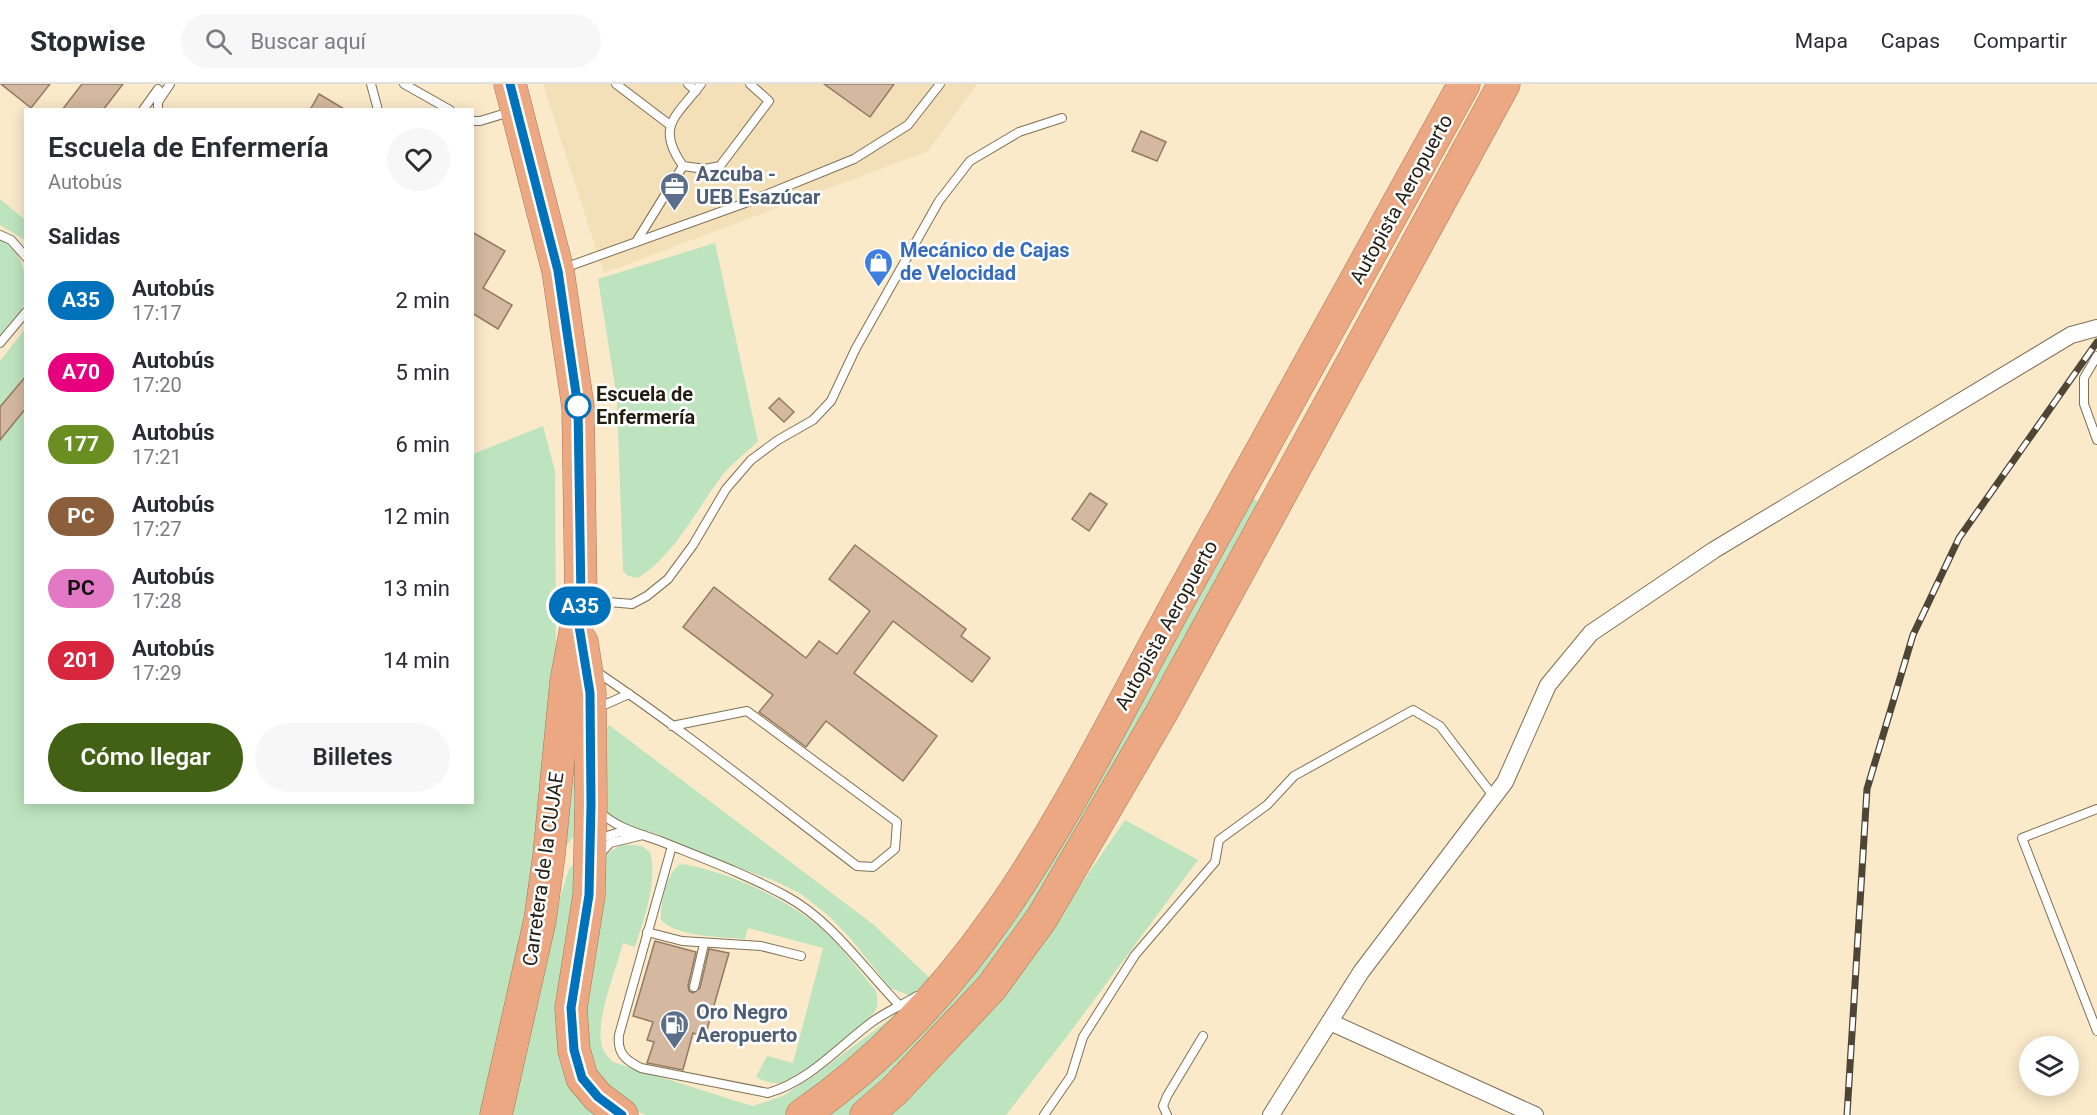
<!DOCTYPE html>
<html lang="es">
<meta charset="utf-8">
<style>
:root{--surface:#fff;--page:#f7f7f7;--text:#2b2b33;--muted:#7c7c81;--line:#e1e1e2;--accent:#436115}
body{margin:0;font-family:Roboto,sans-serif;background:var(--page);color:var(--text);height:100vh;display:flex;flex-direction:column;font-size:22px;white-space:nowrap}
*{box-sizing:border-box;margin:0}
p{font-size:20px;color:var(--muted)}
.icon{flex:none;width:33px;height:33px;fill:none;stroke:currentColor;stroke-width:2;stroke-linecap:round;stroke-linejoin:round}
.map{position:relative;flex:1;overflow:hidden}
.panel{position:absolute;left:24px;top:24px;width:450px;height:696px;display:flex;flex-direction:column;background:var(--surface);border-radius:0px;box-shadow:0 3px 15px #0003}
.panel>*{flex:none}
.badge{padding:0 12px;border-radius:20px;font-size:21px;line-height:39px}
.tools{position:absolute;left:2019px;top:952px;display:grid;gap:12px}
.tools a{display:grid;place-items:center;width:60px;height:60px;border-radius:50%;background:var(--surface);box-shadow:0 3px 15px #0003;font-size:30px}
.map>.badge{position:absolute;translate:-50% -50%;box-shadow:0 0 0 3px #fff}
h2{padding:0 24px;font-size:22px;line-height:54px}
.round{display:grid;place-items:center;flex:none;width:63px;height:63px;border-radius:32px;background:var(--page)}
.summary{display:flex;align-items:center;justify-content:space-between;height:102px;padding:0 24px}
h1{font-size:28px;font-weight:600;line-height:45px}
.primary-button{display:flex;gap:12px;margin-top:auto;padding:12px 24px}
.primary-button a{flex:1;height:69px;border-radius:36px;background:var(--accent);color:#fff;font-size:24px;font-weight:600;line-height:69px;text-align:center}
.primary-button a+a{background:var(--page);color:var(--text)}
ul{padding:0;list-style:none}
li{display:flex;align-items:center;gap:18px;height:72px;padding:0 24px}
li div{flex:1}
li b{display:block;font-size:22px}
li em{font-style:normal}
li .badge{min-width:66px;font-weight:700;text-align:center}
header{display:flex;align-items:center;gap:36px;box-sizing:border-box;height:84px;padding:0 30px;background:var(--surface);border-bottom:2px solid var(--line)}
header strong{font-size:28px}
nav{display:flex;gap:33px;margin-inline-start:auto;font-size:21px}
.search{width:420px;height:54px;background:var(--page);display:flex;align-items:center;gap:15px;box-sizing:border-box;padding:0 21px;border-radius:33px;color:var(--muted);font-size:22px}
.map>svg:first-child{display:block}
</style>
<header>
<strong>Stopwise</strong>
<div class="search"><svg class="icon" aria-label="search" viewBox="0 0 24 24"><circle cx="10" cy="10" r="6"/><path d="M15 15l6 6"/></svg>Buscar aquí</div>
<nav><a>Mapa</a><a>Capas</a><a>Compartir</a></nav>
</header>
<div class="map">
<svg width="2097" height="1031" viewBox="0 0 2097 1031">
<rect width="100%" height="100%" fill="#faeaca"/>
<polygon fill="#f3dfb8" points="543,0 977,0 928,67 604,189"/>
<g fill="#bde4bf">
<polygon points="0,115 25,136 25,156 0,141"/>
<path d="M 0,155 C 22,167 31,196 24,220 C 20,233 8,244 0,255 Z"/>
<path d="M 715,159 L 758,357 C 746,369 731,380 721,393 C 694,429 676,469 638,494 L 628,492 L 623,487 L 617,315 L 598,195 Z"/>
<polygon points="25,245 25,292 0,323 0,277"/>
<polygon points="25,324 26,718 472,718 473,370 543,342 555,387 556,575 534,811 486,1031 0,1031 0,356"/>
<polygon points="1250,413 1258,417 1072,763 990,887 858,1031 820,1031 916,947"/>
<polygon points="572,632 582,743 561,768"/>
<polygon points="609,641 874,841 934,898 911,912 890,904 850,854 830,833 801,810 775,797 619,739 606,730 602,653"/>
<polygon points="1125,736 1198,776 1068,951 1006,1031 888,1031 1003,914"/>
<path d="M 622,760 L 642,762 L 650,768 C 658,799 644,834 635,863 L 623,859 C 616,886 597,931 601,958 C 602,967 607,972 613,978 L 742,1019 L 753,1022 L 783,1012 L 815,991 L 919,913 L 789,1031 L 646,1031 L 626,1023 L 595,996 L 581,955 L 598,787 L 607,770 Z"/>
<polygon points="583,771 565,923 607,1031 506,1031 543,869 569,785"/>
<path d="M 682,780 C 727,787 790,816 824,847 C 843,864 859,887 876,907 C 877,913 879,919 876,925 C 870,940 796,996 779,999 C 771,1000 764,997 756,993 L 767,972 L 793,979 L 823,864 L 748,844 L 745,855 C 723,853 676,853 661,836 C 660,822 667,784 682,780 Z"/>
</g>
<g fill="#d4b8a0" stroke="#947a64" stroke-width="1.5">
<polygon points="1,0 50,0 31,24"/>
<polygon points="82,0 123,0 103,26 62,26"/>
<polygon points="824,0 894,0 870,33"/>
<polygon points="319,10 346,26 310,26"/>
<polygon points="1141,47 1166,58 1157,77 1132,67"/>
<polygon points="472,148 505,167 483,204 512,221 498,245 472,229"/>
<polygon points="26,292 26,324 0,356 0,323"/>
<polygon points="779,314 794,328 784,338 769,324"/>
<polygon points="1090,409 1107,420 1089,447 1072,435"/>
<polygon points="855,461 966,545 961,552 990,574 972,598 893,537 854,589 937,652 903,697 826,637 806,663 759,628 773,611 683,543 714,503 806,574 819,557 837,570 870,527 829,495"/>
<polygon points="655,857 696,868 688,902 689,907 693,909 700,904 709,865 729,869 705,953 693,949 683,986 647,979 654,958 647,956 653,938 633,932"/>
</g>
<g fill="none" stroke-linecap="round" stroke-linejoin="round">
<defs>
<g id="lane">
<polyline points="371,0 378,26"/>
<polyline points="404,0 450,26"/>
<polyline points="616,0 670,41"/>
<polyline points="688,0 696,7"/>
<path d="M 701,0 C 676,33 655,42 683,82 L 705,85 L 720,82 L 769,17 L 750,0"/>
<polyline points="143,26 158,5"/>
<polyline points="158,26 158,18 170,0"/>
<polyline points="472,37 480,37 513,27"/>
<polyline points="0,151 11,156 26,173"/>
<polyline points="636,158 683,82"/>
<polyline points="564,184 748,118 854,75 908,41 940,0"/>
<polyline points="0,259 26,228"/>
<polyline points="2097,272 2084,294 2084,320 2097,356"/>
<polyline points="586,516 632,520 647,512 668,495 693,461 726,405 751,376 778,356 813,336 831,317 856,264 939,117 970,77 1019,48 1062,34"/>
<path d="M 594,586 C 685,647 770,716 857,782 L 873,783 L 895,765 L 897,738 L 747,627 L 672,642"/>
<polyline points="595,625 629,610"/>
<polyline points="2097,725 2022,754 2097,947"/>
<path d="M 599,727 C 616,744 638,749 660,757 C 702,774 746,790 786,812 C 832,837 864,885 900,922"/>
<polyline points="597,755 620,748 628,749"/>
<path d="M 672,762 L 619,951 C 617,969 625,976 641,984 L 768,1009 C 810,997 838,963 872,938 C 886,928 902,921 917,912"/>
<polyline points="599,771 610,759 643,751"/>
<polyline points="647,848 682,857 761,862 801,872"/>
<polyline points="694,903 704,860"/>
<polyline points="1044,1031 1071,992 1083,953 1135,871 1215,778 1219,756 1267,721 1294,692 1413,626 1440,642 1494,713"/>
<polyline points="1167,1031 1163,1022 1167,1012 1203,952"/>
</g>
<g id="street">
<polyline points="1330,938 1535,1031"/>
<polyline points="1271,1031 1361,888 1505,698 1548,601 1591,549 1714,466 2071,251 2097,244"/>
</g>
<g id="highway">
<polyline points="582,558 590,609 591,720 589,811 571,924 574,966 582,994 598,1013 622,1031"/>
<polyline points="496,1031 540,836 549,771 566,598 581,516 578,323 558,187 510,0"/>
<path d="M 802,1031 C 992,901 1078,699 1185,505 C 1278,337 1371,168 1464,0"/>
<polyline points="866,1031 894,1007 991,904 1042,834 1162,628 1504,0"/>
</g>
</defs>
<use href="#lane" stroke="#7f7054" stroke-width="10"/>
<use href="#street" stroke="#7f7054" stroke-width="18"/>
<use href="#highway" stroke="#a5775b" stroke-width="33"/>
<use href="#lane" stroke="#fff" stroke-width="8"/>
<use href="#street" stroke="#fff" stroke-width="16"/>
<use href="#highway" stroke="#eba883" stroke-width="32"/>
<defs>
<polyline id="rail" points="1847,1031 1867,705 1913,551 1959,454 2097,258"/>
</defs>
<use href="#rail" stroke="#4d4535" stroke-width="7"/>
<use href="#rail" stroke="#fff" stroke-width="4.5" stroke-dasharray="14" stroke-linecap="butt"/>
</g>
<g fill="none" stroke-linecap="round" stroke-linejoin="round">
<defs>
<polyline id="line" points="510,0 558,187 578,323 581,516 578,536 590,609 591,720 589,811 571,924 574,966 582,994 598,1013 622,1031"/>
</defs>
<use href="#line" stroke="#fff" stroke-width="14"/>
<use href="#line" stroke="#0072bc" stroke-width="9"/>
</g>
<defs>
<symbol id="office-pin" viewBox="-11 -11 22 30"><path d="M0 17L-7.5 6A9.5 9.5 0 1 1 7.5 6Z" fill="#5c6f8a" stroke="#fff"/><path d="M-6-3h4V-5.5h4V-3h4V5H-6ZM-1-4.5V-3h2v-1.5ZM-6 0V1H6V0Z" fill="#fff"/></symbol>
<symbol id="shop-pin" viewBox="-11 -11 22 30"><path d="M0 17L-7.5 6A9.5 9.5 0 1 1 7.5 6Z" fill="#3f7fe0" stroke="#fff"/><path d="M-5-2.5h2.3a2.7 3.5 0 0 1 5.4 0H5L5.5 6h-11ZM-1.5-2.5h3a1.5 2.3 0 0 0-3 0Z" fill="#fff"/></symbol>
<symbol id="fuel-pin" viewBox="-11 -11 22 30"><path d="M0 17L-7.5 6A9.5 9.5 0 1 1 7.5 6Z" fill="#5c6f8a" stroke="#fff"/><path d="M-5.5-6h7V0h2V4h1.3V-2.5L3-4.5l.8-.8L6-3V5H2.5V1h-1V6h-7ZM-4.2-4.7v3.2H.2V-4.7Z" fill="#fff"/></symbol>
</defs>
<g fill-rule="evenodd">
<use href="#office-pin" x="658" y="86" width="33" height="45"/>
<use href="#shop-pin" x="862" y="162" width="33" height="45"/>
<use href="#fuel-pin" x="658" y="924" width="33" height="45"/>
</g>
<circle fill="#fff" stroke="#0072bc" stroke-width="3" cx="578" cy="322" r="12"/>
<g text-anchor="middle" stroke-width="5" stroke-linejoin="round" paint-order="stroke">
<g font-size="20" font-weight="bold" fill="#4e5e75" stroke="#fff" text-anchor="start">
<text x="696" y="97">Azcuba -<tspan x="696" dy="23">UEB Esazúcar</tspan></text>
<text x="696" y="935">Oro Negro<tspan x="696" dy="23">Aeropuerto</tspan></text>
</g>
<g font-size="20" fill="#221c11" stroke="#fff">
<text transform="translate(1401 115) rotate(-61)" y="7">Autopista Aeropuerto</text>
<text transform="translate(1166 541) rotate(-61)" y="7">Autopista Aeropuerto</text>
<text transform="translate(543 785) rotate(-82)" y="7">Carretera de la CUJAE</text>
</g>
<g font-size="20" font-weight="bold" fill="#366cbe" stroke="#fff" text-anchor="start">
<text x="900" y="173">Mecánico de Cajas<tspan x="900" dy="23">de Velocidad</tspan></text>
</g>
<g font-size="20" font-weight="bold" fill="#221c11" stroke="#fff" text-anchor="start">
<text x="596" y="317">Escuela de<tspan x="596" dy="23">Enfermería</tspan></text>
</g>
</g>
</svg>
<div class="tools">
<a><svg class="icon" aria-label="layers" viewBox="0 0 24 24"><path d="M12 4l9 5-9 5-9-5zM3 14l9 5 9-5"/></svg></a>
</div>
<b class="badge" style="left:580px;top:522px;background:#0072bc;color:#fff">A35</b>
<section class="panel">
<div class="summary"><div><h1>Escuela de Enfermería</h1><p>Autobús</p></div><a class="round"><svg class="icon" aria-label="heart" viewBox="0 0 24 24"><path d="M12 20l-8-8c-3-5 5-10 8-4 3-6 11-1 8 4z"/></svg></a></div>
<h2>Salidas</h2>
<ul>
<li><span class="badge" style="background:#0072bc;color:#fff">A35</span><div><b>Autobús</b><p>17:17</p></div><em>2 min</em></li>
<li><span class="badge" style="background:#e6007e;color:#fff">A70</span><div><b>Autobús</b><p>17:20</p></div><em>5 min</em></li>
<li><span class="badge" style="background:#6b8e23;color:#fff">177</span><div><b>Autobús</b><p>17:21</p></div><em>6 min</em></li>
<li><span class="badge" style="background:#8b5e3c;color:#fff">PC</span><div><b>Autobús</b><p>17:27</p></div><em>12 min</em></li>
<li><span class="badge" style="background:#e379c4;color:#111">PC</span><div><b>Autobús</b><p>17:28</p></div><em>13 min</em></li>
<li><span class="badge" style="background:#d7263d;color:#fff">201</span><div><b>Autobús</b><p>17:29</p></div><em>14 min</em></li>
</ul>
<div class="primary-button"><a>Cómo llegar</a><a>Billetes</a></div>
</section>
</div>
